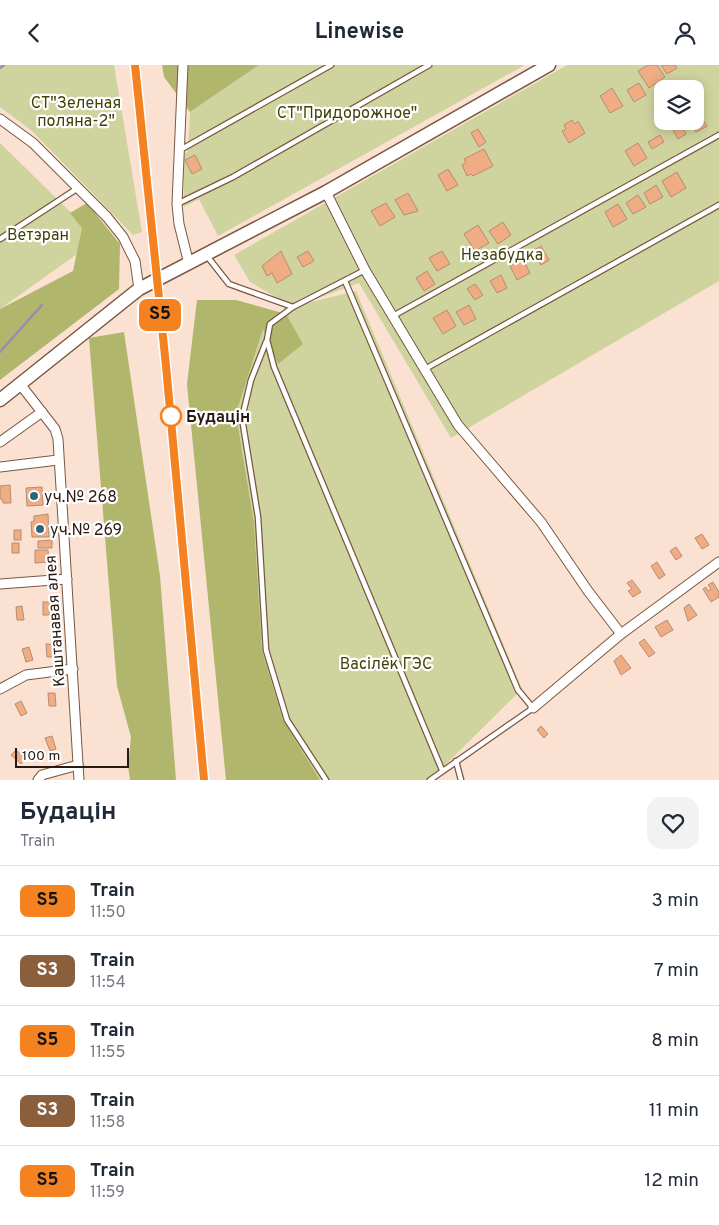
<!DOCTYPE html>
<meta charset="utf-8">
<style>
:root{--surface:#fff;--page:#f2f2f3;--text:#1f2937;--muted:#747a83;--line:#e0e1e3}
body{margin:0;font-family:Overpass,sans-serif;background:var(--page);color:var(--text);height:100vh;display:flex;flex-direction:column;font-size:19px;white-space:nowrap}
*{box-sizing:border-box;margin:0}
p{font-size:16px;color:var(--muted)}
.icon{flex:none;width:28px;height:28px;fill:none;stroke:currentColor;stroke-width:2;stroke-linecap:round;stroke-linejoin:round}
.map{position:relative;height:715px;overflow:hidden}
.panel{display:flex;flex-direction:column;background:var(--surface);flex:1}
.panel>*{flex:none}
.badge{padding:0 10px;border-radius:8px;font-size:18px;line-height:32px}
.controls{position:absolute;left:654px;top:15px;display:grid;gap:10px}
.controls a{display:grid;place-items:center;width:50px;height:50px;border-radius:10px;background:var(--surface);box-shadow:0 2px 12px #0003;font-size:25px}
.scale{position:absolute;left:15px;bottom:12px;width:114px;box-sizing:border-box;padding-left:5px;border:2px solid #291a11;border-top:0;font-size:14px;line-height:18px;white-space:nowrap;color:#291a11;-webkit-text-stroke:4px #fff;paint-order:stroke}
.map>.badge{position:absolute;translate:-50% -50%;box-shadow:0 0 0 2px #fff}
.round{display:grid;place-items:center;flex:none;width:52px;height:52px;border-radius:15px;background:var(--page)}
.overview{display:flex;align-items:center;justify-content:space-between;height:85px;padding:0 20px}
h1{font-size:24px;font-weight:700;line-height:38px}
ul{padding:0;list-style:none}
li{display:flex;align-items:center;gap:15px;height:70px;padding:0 20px;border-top:1px solid var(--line)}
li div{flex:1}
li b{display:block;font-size:19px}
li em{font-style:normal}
li .badge{min-width:55px;font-weight:700;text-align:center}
header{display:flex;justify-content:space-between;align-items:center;height:65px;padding:0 20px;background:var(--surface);font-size:22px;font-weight:700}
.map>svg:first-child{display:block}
</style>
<header><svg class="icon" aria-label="back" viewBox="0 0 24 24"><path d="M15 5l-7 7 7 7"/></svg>Linewise<svg class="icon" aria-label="person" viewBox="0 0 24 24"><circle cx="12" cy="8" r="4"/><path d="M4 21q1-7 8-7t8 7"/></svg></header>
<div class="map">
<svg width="719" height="715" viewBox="0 0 719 715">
<rect width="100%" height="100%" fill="#fae1d2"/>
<g fill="#cfd49e" fill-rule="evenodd">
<polygon points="0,0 114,0 142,167 133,170 32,66 0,42"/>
<polygon points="259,0 525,0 218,171 199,134 184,142 183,89 188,86 190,47"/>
<path d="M 567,0 L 719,0 L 719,216 L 451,373 L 359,218 L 299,240 L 356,226 L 522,624 L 430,715 L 320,715 L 283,655 L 262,585 L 254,458 L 236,349 L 263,263 L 293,242 L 250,217 L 234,190 ZM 662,24 L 695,24 L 695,56 L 662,56 Z"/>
<polygon points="0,78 98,174 0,244"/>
</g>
<g fill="#b0b66c">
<polygon points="162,0 259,0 190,47 164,12"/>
<polygon points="87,138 120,179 119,224 0,315 0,244 73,206 82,163 70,148"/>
<polygon points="197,235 236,235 286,249 303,279 278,299 263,264 236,349 254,458 262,585 283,655 320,715 226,715 187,319"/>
<polygon points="124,267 160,511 176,715 130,715 128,701 131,672 117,621 89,273"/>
</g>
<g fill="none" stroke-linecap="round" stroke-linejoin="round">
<g stroke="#988db1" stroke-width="2.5">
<polyline points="0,3 4,0"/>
<polyline points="0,287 42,240"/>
</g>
</g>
<g fill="#f0ac82" stroke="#b38d75">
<polygon points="648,0 657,0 665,12 649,23 638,6"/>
<polygon points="661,0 675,0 677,3 667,9"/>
<polygon points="639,18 646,30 634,37 627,25"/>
<polygon points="612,23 623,41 610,48 600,31"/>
<polygon points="699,49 707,61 696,67 690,56 695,56 695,51"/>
<polygon points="572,55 575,59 578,56 585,68 569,78 562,66 566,64 564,60"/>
<polygon points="680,58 686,69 678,74 672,63"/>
<polygon points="478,64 486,77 479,82 471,68"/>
<polygon points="660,70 664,77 652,84 648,77"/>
<polygon points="638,78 647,93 634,101 625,86"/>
<polygon points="484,84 493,101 473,111 471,109 467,111 462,100 466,98 464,94"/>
<polygon points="195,90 202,104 192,109 185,95"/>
<polygon points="448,104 458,120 447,126 438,110"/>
<polygon points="677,107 686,123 671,132 662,116"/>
<polygon points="656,120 663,132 650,139 644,128"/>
<polygon points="408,128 418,146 404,150 395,135"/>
<polygon points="638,130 646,142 633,149 626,138"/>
<polygon points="386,138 395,152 380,161 371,146"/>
<polygon points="618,139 627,154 613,162 605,147"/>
<polygon points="503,157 511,170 498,179 489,166"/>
<polygon points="478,160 489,178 475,186 464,169"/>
<polygon points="541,181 549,195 541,200 532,186"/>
<polygon points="281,186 292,209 277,218 272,208 267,211 262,201"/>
<polygon points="308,186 314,196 303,202 297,192"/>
<polygon points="442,186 450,199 437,206 429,193"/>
<polygon points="523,194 530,208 517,215 510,201"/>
<polygon points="427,206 435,219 424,226 416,213"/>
<polygon points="501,210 507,223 497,228 490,216"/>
<polygon points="475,219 483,230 475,235 467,224"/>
<polygon points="469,240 476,254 464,260 456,247"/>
<polygon points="447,245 456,261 443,269 433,253"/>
<polygon points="10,420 11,438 3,438 2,434 0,434 0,421"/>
<polygon points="42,422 43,440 27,441 26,423"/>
<polygon points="48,449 49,472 32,472 31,457 34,456 34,451"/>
<rect x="14" y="465" width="7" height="10"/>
<polygon points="702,469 709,480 702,484 695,473"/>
<polygon points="52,475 52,483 38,483 38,476"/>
<rect x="12" y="478" width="7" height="10"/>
<polygon points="676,482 682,491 676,495 670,486"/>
<polygon points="35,485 48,485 49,497 35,498"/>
<polygon points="657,497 665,510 659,514 651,501"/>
<polygon points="632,515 641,527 633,532 628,526 632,524 627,518"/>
<polygon points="713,517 719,527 719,532 711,537 703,524 706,522 708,526 711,524 708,520"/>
<rect x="43" y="537" width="7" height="13"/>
<polygon points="689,539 697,550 688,556 684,543"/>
<polygon points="22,541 24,555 17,555 16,542"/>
<polygon points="667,555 673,565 661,572 655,562"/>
<polygon points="644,574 655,588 649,592 639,578"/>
<polygon points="46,579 53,579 54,592 47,592"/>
<polygon points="29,582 33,595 26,597 22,584"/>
<polygon points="621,590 631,603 621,610 614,596"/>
<polygon points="48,628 55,628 56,641 49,641"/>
<polygon points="21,636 27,648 21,651 15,639"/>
<polygon points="541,661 548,669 544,673 537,665"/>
<polygon points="52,671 56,684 50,686 45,673"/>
<polygon points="16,685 26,694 21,699 11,690"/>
</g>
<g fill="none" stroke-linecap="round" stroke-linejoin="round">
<defs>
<g id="lane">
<polyline points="180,85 331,0"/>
<polyline points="177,139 233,112 429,0"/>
<polyline points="0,174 78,123"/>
<polyline points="207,191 229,219 293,242"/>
<polyline points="365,205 293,242 270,259 267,275 274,302 442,705"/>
<polyline points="345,216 518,625 533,643 430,715"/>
<polyline points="393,251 719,70"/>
<polyline points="266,277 251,315 242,353 258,452 266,585 287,655 326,715"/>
<polyline points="425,304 719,140"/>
<polyline points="456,696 461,715"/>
</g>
<g id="street">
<polyline points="183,0 177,139 179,159 189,199"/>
<polyline points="0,54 33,78 107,152 123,172 135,196 139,224"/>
<polyline points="326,127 365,205 458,360 541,457 588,526 621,569"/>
<polyline points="20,319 55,364 58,374 79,715"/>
<polyline points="0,377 42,347"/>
<polyline points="0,402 58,395"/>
<polyline points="0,519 67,514"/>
<polyline points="0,624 26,610 73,604"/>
<polyline points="533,643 621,569 719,497"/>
<polyline points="38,715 42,710 78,700"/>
</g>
<polyline id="secondary" points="0,335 139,224 326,127 549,0"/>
</defs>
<use href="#lane" stroke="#7a5741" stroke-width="7"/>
<use href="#street" stroke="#7a5741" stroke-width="11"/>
<use href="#secondary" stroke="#7a5741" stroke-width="15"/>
<use href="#lane" stroke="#fff" stroke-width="4.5"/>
<use href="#street" stroke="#fff" stroke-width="9"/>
<use href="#secondary" stroke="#fff" stroke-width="12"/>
<defs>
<polyline id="rail" points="135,0 166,301 204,715"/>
</defs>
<use href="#rail" stroke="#423228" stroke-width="4.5"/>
<use href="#rail" stroke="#fff" stroke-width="2.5" stroke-dasharray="8" stroke-linecap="butt"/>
</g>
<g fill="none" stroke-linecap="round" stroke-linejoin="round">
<defs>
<polyline id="line" points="135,0 166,301 204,715"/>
</defs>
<use href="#line" stroke="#fff" stroke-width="11"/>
<use href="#line" stroke="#f58220" stroke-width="8"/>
</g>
<circle fill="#fff" stroke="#f58220" stroke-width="2.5" cx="171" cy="351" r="10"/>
<g fill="#2c627d" stroke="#fff" stroke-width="2">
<circle cx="34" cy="431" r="5"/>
<circle cx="40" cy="464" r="5"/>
</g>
<g text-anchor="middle" stroke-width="4.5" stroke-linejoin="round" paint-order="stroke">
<g font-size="16" fill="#404308" stroke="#fff">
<text x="76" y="43">СТ"Зеленая<tspan x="76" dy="18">поляна-2"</tspan></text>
<text x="347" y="53">СТ"Придорожное"</text>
<text x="38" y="175">Ветэран</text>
<text x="502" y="195">Незабудка</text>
<text x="386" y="604">Васілёк ГЭС</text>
</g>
<g font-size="16" font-weight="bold" fill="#291a11" stroke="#fff" text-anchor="start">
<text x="186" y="357">Будацін</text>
</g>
<g font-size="16" fill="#291a11" stroke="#fff" text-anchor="start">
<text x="44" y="437">уч.№ 268</text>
<text x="50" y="470">уч.№ 269</text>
</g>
<g font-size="16" fill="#291a11" stroke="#fff">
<text transform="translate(54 556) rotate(-94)" y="6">Каштанавая алея</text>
</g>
</g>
</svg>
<div class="controls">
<a><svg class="icon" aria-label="layers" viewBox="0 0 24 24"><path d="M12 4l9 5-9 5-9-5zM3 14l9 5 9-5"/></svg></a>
</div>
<div class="scale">100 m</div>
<b class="badge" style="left:160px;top:250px;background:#f58220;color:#111">S5</b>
</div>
<section class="panel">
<div class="overview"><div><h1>Будацін</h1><p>Train</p></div><a class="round"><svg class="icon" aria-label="heart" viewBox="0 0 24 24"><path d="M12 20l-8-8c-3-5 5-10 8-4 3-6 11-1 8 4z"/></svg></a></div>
<ul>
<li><span class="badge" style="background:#f58220;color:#111">S5</span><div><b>Train</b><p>11:50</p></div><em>3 min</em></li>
<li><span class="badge" style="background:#8b5e3c;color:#fff">S3</span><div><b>Train</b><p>11:54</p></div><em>7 min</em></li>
<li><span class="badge" style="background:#f58220;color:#111">S5</span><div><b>Train</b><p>11:55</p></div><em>8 min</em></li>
<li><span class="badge" style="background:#8b5e3c;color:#fff">S3</span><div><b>Train</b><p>11:58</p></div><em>11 min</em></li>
<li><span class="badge" style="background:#f58220;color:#111">S5</span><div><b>Train</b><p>11:59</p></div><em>12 min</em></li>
</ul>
</section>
